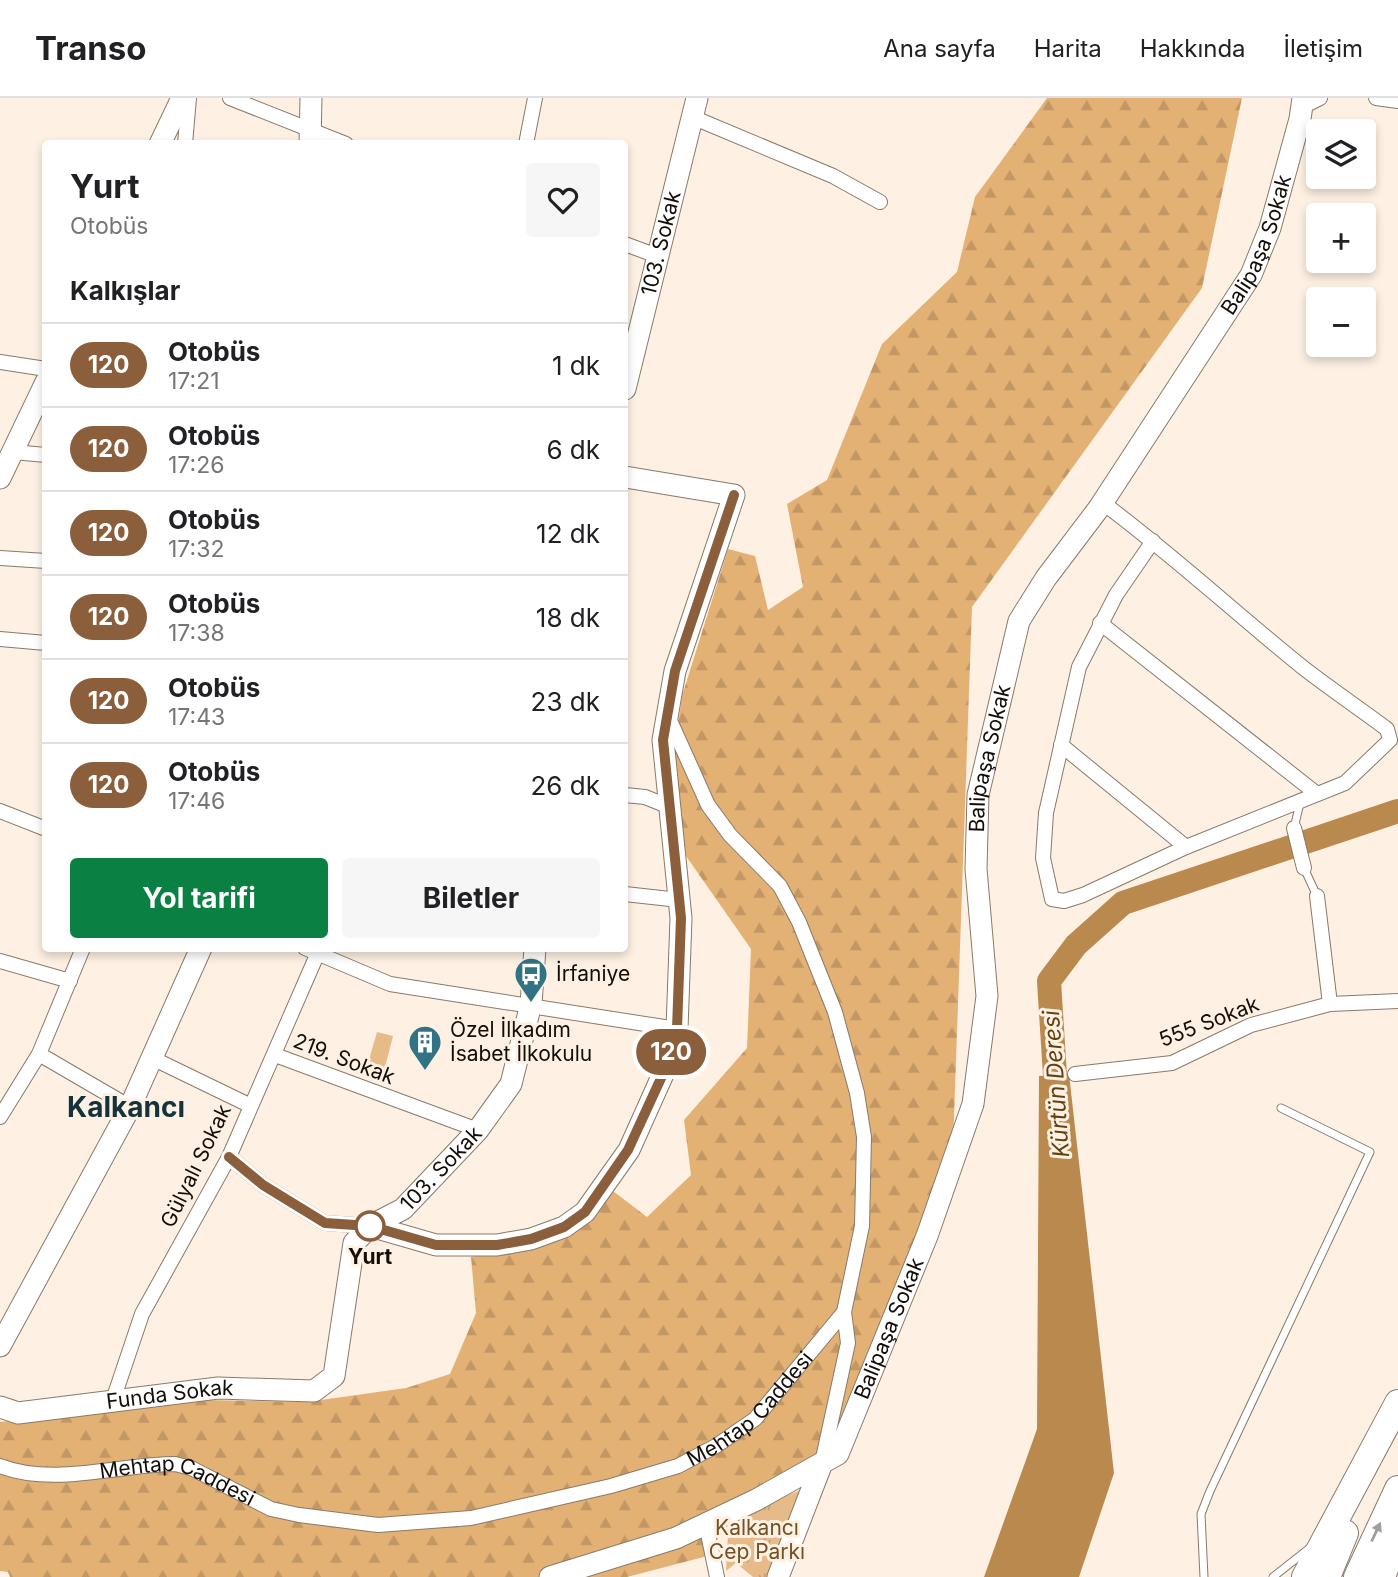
<!DOCTYPE html>
<html lang="tr">
<meta charset="utf-8">
<style>
:root{--surface:#fff;--page:#f6f6f6;--text:#202124;--muted:#757577;--line:#e0e0e0;--accent:#0b8043}
body{margin:0;font-family:Inter,sans-serif;background:var(--page);color:var(--text);height:100vh;display:flex;flex-direction:column;font-size:26px;white-space:nowrap}
*{box-sizing:border-box;margin:0}
p{font-size:23px;color:var(--muted)}
.icon{flex:none;width:38px;height:38px;fill:none;stroke:currentColor;stroke-width:2;stroke-linecap:round;stroke-linejoin:round}
.map{position:relative;flex:1;overflow:hidden}
.side{position:absolute;left:42px;top:42px;width:586px;height:812px;display:flex;flex-direction:column;background:var(--surface);border-radius:7px;box-shadow:0 4px 10px #0003}
.side>*{flex:none}
.badge{padding:0 14px;border-radius:23px;font-size:24px;line-height:46px}
.fabs{position:absolute;left:1306px;top:21px;display:grid;gap:14px}
.fabs a{display:grid;place-items:center;width:70px;height:70px;border-radius:7px;background:var(--surface);box-shadow:0 4px 10px #0003;font-size:35px}
.map>.badge{position:absolute;translate:-50% -50%;box-shadow:0 0 0 4px #fff}
h2{padding:0 28px;font-size:26px;line-height:63px}
.round{display:grid;place-items:center;flex:none;width:74px;height:74px;border-radius:7px;background:var(--page)}
.headline{display:flex;align-items:center;justify-content:space-between;height:119px;padding:0 28px}
h1{font-size:33px;font-weight:700;line-height:52px}
.primary-button{display:flex;gap:14px;margin-top:auto;padding:14px 28px}
.primary-button a{flex:1;height:80px;border-radius:7px;background:var(--accent);color:#fff;font-size:28px;font-weight:700;line-height:80px;text-align:center}
.primary-button a+a{background:var(--page);color:var(--text)}
ul{padding:0;list-style:none}
li{display:flex;align-items:center;gap:21px;height:84px;padding:0 28px;border-top:2px solid var(--line)}
li div{flex:1}
li b{display:block;font-size:26px}
li em{font-style:normal}
li .badge{min-width:77px;font-weight:700;text-align:center}
header{display:flex;align-items:center;gap:42px;box-sizing:border-box;height:98px;padding:0 35px;background:var(--surface);border-bottom:2px solid var(--line)}
header strong{font-size:33px}
nav{display:flex;gap:38px;margin-inline-start:auto;font-size:24px}
.map>svg:first-child{display:block}
</style>
<header>
<strong>Transo</strong>
<nav><a>Ana sayfa</a><a>Harita</a><a>Hakkında</a><a>İletişim</a></nav>
</header>
<div class="map">
<svg width="1398" height="1479" viewBox="0 0 1398 1479">
<defs>
<pattern id="forest-firs" width="22" height="20" patternUnits="userSpaceOnUse" patternTransform="scale(1.75)"><rect width="22" height="20" fill="#e4b175"/><path d="M5 1l3.5 6h-7zM16 11l3.5 6h-7z" fill="#c39764"/></pattern>
<pattern id="park-tufts" width="24" height="20" patternUnits="userSpaceOnUse" patternTransform="scale(1.75)"><rect width="24" height="20" fill="#e7bb88"/><path d="M3 7l-1-3M5 7V3M7 7l1-3M15 17l-1-3M17 17v-4M19 17l1-3" fill="none" stroke="#c5a074"/></pattern>
</defs>
<rect width="100%" height="100%" fill="#fef1e3"/>
<polygon fill="#e7bb88" points="377,934 393,938 384,973 367,969"/>
<polygon fill="url(#forest-firs)" points="1047,0 1242,0 1202,190 972,509 953,1048 837,1344 708,1416 719,1455 627,1479 10,1479 8,1474 0,1473 0,1324 205,1302 307,1304 406,1290 450,1276 476,1215 471,1159 576,1130 613,1093 647,1119 691,1077 684,1022 747,950 751,851 686,758 674,657 682,598 728,451 755,458 768,512 803,489 787,406 827,382 882,246 957,174 975,99"/>
<polygon fill="url(#park-tufts)" points="808,1389 774,1479 753,1479 736,1465 726,1473 729,1421"/>
<polygon fill="#ba894e" points="1069,976 1114,1375 1079,1479 984,1479 1037,1331 1039,978"/>
<g fill="none" stroke-linecap="round" stroke-linejoin="round">
<polyline stroke="#ba894e" stroke-width="24" points="1057,1009 1049,883 1076,847 1123,805 1398,713"/>
<defs>
<g id="lane">
<polyline points="1294,730 1300,705"/>
<polyline points="1304,770 1317,798"/>
<polyline points="1204,1479 1201,1416 1210,1393 1370,1054 1281,1010"/>
<polyline points="1273,1479 1311,1449"/>
</g>
<g id="street">
<polyline points="230,0 346,46"/>
<polyline points="1376,0 1398,3"/>
<polyline points="1302,9 1320,0"/>
<polyline points="692,19 833,78 880,104"/>
<polyline points="185,46 189,0"/>
<polyline points="526,46 535,0"/>
<polyline points="625,146 660,159"/>
<polyline points="0,264 46,271"/>
<polyline points="13,354 46,357"/>
<path d="M 1103,405 C 1172,456 1234,514 1301,568 C 1329,590 1359,610 1387,631 L 1390,642 L 1345,685 L 1186,749 L 1083,797 L 1064,803 L 1052,801 L 1043,760 L 1046,715 L 1079,569 L 1116,497 L 1153,443"/>
<polyline points="0,460 46,463"/>
<polyline points="1100,525 1317,696"/>
<polyline points="0,541 46,545"/>
<polyline points="1061,647 1186,749"/>
<polyline points="625,697 645,699 670,709"/>
<polyline points="0,713 46,731"/>
<polyline points="1294,730 1304,770"/>
<polyline points="625,796 679,802"/>
<polyline points="1317,798 1330,906"/>
<polyline points="305,850 390,886 677,931"/>
<polyline points="0,863 70,883"/>
<polyline points="39,956 130,1009"/>
<polyline points="275,957 478,1032"/>
<polyline points="154,961 249,1007"/>
<polyline points="1075,976 1172,965 1251,927 1330,906 1398,903"/>
<polyline points="0,1019 39,956 83,850"/>
<polyline points="229,1059 263,1087 325,1125 370,1128"/>
<polyline points="112,1305 142,1216 229,1059 320,850"/>
<polyline points="822,1365 848,1245 844,1214"/>
<path id="s1" d="M 0,1368 C 54,1389 120,1366 175,1366 L 191,1370 L 271,1411 L 299,1417 L 378,1427 L 471,1420 L 611,1388 L 678,1368 L 716,1348 L 755,1321 L 844,1214 L 862,1128 L 864,1039 L 857,995 L 835,914 L 799,824 L 780,788 L 730,737 L 708,707 L 668,618"/>
<polyline points="706,1426 717,1479"/>
</g>
<g id="secondary">
<polyline points="160,46 182,0"/>
<polyline points="310,46 311,0"/>
<path id="s2" d="M 625,291 L 697,0"/>
<polyline points="0,380 46,284"/>
<polyline points="370,1128 436,1147 497,1147 531,1141 564,1129 585,1114 629,1052 668,965 677,931 681,820 663,642 675,573 734,397 625,379"/>
<polyline points="0,1248 130,1009 201,850"/>
<path id="s3" d="M 0,1309 L 18,1315 L 218,1290 L 314,1293 L 334,1278 L 354,1145 L 370,1128 L 403,1111 L 478,1032 L 511,986 L 531,906 L 535,850"/>
<polyline points="550,1479 676,1440 756,1402 822,1365"/>
<path id="s4" d="M 778,1479 L 822,1365 L 838,1356 L 927,1138 L 973,1006 L 987,898 L 976,771 L 978,697 L 1019,523 L 1046,480 L 1099,410 L 1251,177 L 1270,130 L 1300,21 L 1303,0"/>
</g>
<g id="highway">
<polyline points="1305,1479 1398,1305"/>
<polyline points="1327,1479 1345,1435"/>
<polyline points="1357,1479 1398,1391"/>
<polyline points="1382,1479 1398,1435"/>
</g>
</defs>
<use href="#lane" stroke="#887a6a" stroke-width="9"/>
<use href="#street" stroke="#887a6a" stroke-width="16"/>
<use href="#secondary" stroke="#887a6a" stroke-width="23"/>
<use href="#highway" stroke="#887a6a" stroke-width="28"/>
<use href="#lane" stroke="#fff" stroke-width="7"/>
<use href="#street" stroke="#fff" stroke-width="14"/>
<use href="#secondary" stroke="#fff" stroke-width="21"/>
<use href="#highway" stroke="#fff" stroke-width="26"/>
</g>
<defs><path id="oneway-solid" d="M-6-.8H1V-3.2L6.5 0L1 3.2V.8H-6Z" transform="scale(1.75)"/></defs>
<use fill="#a19e9c" href="#oneway-solid" transform="translate(1376 1434) rotate(-65)"/>
<g fill="none" stroke-linecap="round" stroke-linejoin="round">
<defs>
<polyline id="line" points="229,1059 263,1087 325,1125 370,1128 436,1147 497,1147 531,1141 564,1129 585,1114 628,1052 668,965 677,931 681,820 663,642 675,573 734,397"/>
</defs>
<use href="#line" stroke="#fff" stroke-width="16"/>
<use href="#line" stroke="#8b5e3c" stroke-width="10"/>
</g>
<defs>
<symbol id="bus-pin" viewBox="-11 -11 22 30"><path d="M0 17L-7.5 6A9.5 9.5 0 1 1 7.5 6Z" fill="#317285" stroke="#fef1e3"/><path d="M-5-6H5V4H4V6H2V4H-2V6H-4V4H-5ZM-3.5-4V0h7V-4ZM-3.5 1.2v1.5H-2V1.2ZM2 1.2v1.5H3.5V1.2Z" fill="#fff"/></symbol>
<symbol id="building-pin" viewBox="-11 -11 22 30"><path d="M0 17L-7.5 6A9.5 9.5 0 1 1 7.5 6Z" fill="#317285" stroke="#fef1e3"/><path d="M-4-6H4V6H1V3H-1V6H-4ZM-2.5-4.3h1.7v1.8h-1.7ZM.8-4.3h1.7v1.8H.8ZM-2.5-1h1.7V.8h-1.7ZM.8-1h1.7V.8H.8Z" fill="#fff"/></symbol>
</defs>
<g fill-rule="evenodd">
<use href="#bus-pin" x="512" y="857" width="38" height="52"/>
<use href="#building-pin" x="406" y="925" width="38" height="52"/>
</g>
<circle fill="#fff" stroke="#8b5e3c" stroke-width="3.5" cx="370" cy="1128" r="14"/>
<g text-anchor="middle" stroke-width="6" stroke-linejoin="round" paint-order="stroke">
<g font-size="21" fill="#130d07" stroke="#fef1e3">
<text dy="7" stroke="none"><textPath href="#s4" startOffset="1452">Balipaşa Sokak</textPath></text>
<text dy="7" stroke="none"><textPath href="#s2" startOffset="150">103. Sokak</textPath></text>
<text dy="7" stroke="none"><textPath href="#s4" startOffset="864">Balipaşa Sokak</textPath></text>
<text transform="translate(1209 924) rotate(-21)" y="7">555 Sokak</text>
<text transform="translate(344 961) rotate(21)" y="7">219. Sokak</text>
<text transform="translate(196 1068) rotate(-64)" y="7">Gülyalı Sokak</text>
<text dy="7" stroke="none"><textPath href="#s3" startOffset="592">103. Sokak</textPath></text>
<text dy="7" stroke="none"><textPath href="#s4" startOffset="276">Balipaşa Sokak</textPath></text>
<text dy="7" stroke="none"><textPath href="#s3" startOffset="172">Funda Sokak</textPath></text>
<text dy="7" stroke="none"><textPath href="#s1" startOffset="791">Mehtap Caddesi</textPath></text>
<text dy="7" stroke="none"><textPath href="#s1" startOffset="182">Mehtap Caddesi</textPath></text>
</g>
<g font-size="21" fill="#130d07" stroke="#fef1e3" text-anchor="start">
<text x="556" y="883">İrfaniye</text>
<text x="450" y="939">Özel İlkadım<tspan x="450" dy="24">İsabet İlkokulu</tspan></text>
</g>
<g font-size="21" font-weight="bold" fill="#130d07" stroke="#fef1e3">
<text x="370" y="1166">Yurt</text>
</g>
<g font-size="21" fill="#735024" stroke="#fef1e3">
<text x="757" y="1437">Kalkancı<tspan x="757" dy="24">Cep Parkı</tspan></text>
</g>
<g font-size="23" font-style="italic" fill="#613f10" stroke="#fef1e3">
<text transform="translate(1056 986) rotate(-94)" y="8">Kürtün Deresi</text>
</g>
<g font-size="28" font-weight="bold" fill="#13323b" stroke="#fef1e3">
<text x="126" y="1019">Kalkancı</text>
</g>
</g>
</svg>
<div class="fabs">
<a><svg class="icon" aria-label="layers" viewBox="0 0 24 24"><path d="M12 4l9 5-9 5-9-5zM3 14l9 5 9-5"/></svg></a>
<a>+</a>
<a>−</a>
</div>
<b class="badge" style="left:671px;top:954px;background:#8b5e3c;color:#fff">120</b>
<section class="side">
<div class="headline"><div><h1>Yurt</h1><p>Otobüs</p></div><a class="round"><svg class="icon" aria-label="heart" viewBox="0 0 24 24"><path d="M12 20l-8-8c-3-5 5-10 8-4 3-6 11-1 8 4z"/></svg></a></div>
<h2>Kalkışlar</h2>
<ul>
<li><span class="badge" style="background:#8b5e3c;color:#fff">120</span><div><b>Otobüs</b><p>17:21</p></div><em>1 dk</em></li>
<li><span class="badge" style="background:#8b5e3c;color:#fff">120</span><div><b>Otobüs</b><p>17:26</p></div><em>6 dk</em></li>
<li><span class="badge" style="background:#8b5e3c;color:#fff">120</span><div><b>Otobüs</b><p>17:32</p></div><em>12 dk</em></li>
<li><span class="badge" style="background:#8b5e3c;color:#fff">120</span><div><b>Otobüs</b><p>17:38</p></div><em>18 dk</em></li>
<li><span class="badge" style="background:#8b5e3c;color:#fff">120</span><div><b>Otobüs</b><p>17:43</p></div><em>23 dk</em></li>
<li><span class="badge" style="background:#8b5e3c;color:#fff">120</span><div><b>Otobüs</b><p>17:46</p></div><em>26 dk</em></li>
</ul>
<div class="primary-button"><a>Yol tarifi</a><a>Biletler</a></div>
</section>
</div>
